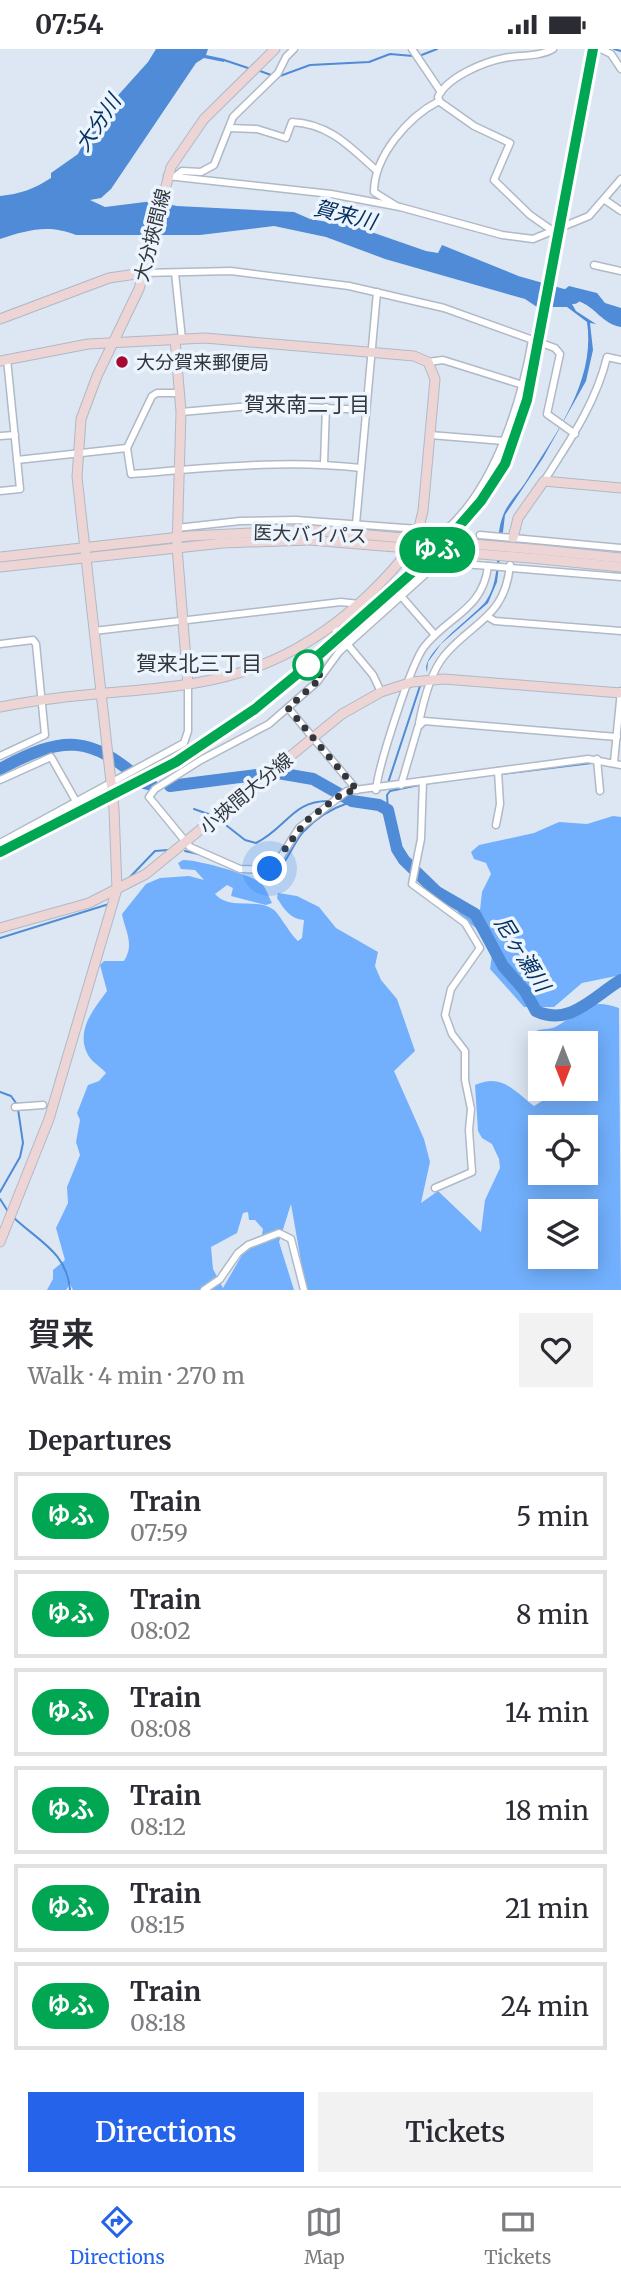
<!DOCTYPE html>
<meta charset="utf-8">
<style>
:root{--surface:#fff;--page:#f2f2f3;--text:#2b2b33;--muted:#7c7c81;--line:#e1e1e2;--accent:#2563eb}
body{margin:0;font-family:Merriweather,"Noto Sans JP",serif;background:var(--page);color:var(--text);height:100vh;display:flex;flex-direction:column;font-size:26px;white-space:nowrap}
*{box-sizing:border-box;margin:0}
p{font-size:23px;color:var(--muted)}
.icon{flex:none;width:38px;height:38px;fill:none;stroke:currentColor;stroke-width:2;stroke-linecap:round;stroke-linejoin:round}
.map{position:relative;height:1241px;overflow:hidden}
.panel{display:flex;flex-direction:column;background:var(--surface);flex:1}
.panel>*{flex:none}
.badge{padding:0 14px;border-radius:23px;font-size:24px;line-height:46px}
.needle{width:46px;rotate:180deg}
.tools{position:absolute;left:528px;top:982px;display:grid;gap:14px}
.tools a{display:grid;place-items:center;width:70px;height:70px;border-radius:0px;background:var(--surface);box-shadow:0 4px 18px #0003;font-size:35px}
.you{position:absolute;width:35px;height:35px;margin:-18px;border:5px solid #fff;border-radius:50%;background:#1a73e8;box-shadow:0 0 0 10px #1a73e833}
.map>.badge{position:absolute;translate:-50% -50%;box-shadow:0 0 0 4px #fff}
h2{padding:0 28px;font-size:26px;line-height:63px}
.round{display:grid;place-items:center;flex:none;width:74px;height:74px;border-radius:0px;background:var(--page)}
.head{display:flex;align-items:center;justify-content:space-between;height:119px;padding:0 28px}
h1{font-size:33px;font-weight:600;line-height:52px}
.button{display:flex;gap:14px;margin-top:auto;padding:14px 28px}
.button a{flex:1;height:80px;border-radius:0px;background:var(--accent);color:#fff;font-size:28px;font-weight:600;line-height:80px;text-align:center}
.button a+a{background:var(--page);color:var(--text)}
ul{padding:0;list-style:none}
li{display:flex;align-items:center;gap:21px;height:88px;margin:0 14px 10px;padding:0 14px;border:4px solid var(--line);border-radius:0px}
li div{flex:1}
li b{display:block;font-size:26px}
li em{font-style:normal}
li .badge{min-width:77px;font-weight:700;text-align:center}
.status{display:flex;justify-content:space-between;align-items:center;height:49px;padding:0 35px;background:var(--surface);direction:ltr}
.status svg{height:19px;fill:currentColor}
.tabs{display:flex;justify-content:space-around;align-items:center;height:98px;border-top:2px solid var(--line);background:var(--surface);font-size:19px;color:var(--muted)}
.tabs a{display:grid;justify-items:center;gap:4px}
.tabs .active{color:var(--accent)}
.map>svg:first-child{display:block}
</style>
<div class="status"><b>07:54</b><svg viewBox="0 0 49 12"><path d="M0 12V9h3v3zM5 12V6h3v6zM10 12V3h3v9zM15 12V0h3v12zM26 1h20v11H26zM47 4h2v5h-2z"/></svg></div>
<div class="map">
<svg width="621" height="1241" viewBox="0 0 621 1241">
<rect width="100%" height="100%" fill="#dde7f3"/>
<g fill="#72b0fd" fill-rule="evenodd">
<polygon points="613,767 621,768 621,926 582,934 554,958 524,958 490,920 494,892 461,868 457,861 480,861 482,843 491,825 486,814 474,810 471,803 479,796 534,784 559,773 587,775"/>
<path d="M 183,811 C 195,810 254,826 262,835 C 266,839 269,848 272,854 L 266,856 L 231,847 L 233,839 L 227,836 L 215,845 C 230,862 257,848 274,861 C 280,866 290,885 298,892 L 302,889 L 304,871 C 290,870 284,860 277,849 L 278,844 L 297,847 L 319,858 L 336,879 L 378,903 L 375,917 L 381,931 L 397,950 L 415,1002 L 394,1022 L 424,1090 L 430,1113 L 421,1154 L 438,1142 L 481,1183 L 485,1151 L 500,1119 L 499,1110 L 492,1095 L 482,1089 L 478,1082 L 475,1036 C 502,1024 513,1041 534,1057 L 562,1040 L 586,1040 L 586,994 L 551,994 L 533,988 L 536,982 C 543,979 551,981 557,977 C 583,962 588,948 619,959 L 621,1241 L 306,1241 L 291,1155 L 279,1193 L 294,1241 L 73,1241 L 70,1235 L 66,1241 L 47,1241 L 53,1230 L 53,1221 L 65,1211 L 56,1179 L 68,1154 L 67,1138 L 80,1106 L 76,1093 L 80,1071 L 77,1064 L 88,1036 L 99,1032 L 106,1024 C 100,1017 91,1013 87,1004 C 76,980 94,960 107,942 L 100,916 L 104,912 L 124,912 C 135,895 125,882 122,865 L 146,835 L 160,829 L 189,827 L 204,831 L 195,821 L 181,820 L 178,814 ZM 541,1078 L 586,1078 L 586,1124 L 541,1124 ZM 541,1162 L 586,1162 L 586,1208 L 541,1208 ZM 248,1163 L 249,1171 L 255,1171 L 263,1180 L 261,1191 L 242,1206 L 223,1239 L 213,1220 L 211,1198 L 237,1184 L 243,1164 Z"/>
</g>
<path fill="#4f8bd6" d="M 156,0 L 208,0 L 206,6 L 225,10 L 224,13 L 204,9 L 196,14 L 111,140 L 101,149 L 90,151 L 105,158 L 153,152 L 177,157 L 294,163 L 310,170 L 357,178 L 426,202 L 438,204 L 442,196 L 516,226 L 539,246 L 555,248 L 569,237 L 597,244 L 605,254 L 621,259 L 621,278 C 602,275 596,258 578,252 L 572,255 L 576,262 L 596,275 L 590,274 L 593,301 L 586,332 L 543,409 L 505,466 L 497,533 L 488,554 L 441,595 L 428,613 L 427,623 C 419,605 478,564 486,552 C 504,526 492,491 504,464 C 509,453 518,444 525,434 C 555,385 596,333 587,273 L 567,258 L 537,258 L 525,250 L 385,210 L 326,188 L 274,177 L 200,186 L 76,186 C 48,175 28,181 0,190 L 0,147 C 20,145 34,140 51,129 L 51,124 L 78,105 L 94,73 L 148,13 Z"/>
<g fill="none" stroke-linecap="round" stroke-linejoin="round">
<g stroke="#4f8bd6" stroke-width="2">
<polyline points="614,0 621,2"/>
<polyline points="419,7 437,0"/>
<polyline points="224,11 251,20"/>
<polyline points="260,22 271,26"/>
<polyline points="280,27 310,16 369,13 390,5 413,7"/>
<polyline points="501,725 592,714"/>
<polyline points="388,734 420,637"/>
<polyline points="424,735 436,733"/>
<polyline points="339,752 352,752"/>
<polyline points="194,760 211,766"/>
<polyline points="388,761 387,746 390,742 419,736"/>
<path d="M 222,773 L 245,791 L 256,794 C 287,779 292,751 330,752"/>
<polyline points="185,802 198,805"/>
<path d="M 269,825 C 285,822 292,795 303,783 C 316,769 330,760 348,754"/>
<polyline points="130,828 155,802 168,801"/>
<polyline points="0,889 109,855"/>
<polyline points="0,1043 11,1047 16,1054"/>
<polyline points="0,1143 20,1108 23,1094 18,1060"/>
<polyline points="0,1150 9,1164"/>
<path d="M 13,1168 C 38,1192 67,1203 70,1241"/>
</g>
<g stroke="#4f8bd6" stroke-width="12">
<polyline points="514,232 574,249"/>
<path d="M 0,720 C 63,686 90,685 144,734 L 152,736"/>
<path d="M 278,724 L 313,730 L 352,752 L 379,756 L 388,761 L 397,800 L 404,811 L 437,843 L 475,865 L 503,917 L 525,942 L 536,962 C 570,978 594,947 621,931"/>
<polyline points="170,737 264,725"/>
</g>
<defs>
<g id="street">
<polyline points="412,0 441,43"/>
<polyline points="601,0 611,5 621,20"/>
<path d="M 229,79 L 257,80 L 286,89 L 292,73 C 330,75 350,98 376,121"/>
<polyline points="167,127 331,145 400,158 502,186 533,190 589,167 621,130"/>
<polyline points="176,127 182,122 201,123 214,116 233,68 278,24 286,8 294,0"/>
<polyline points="605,151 621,162"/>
<path d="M 395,156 L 374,143 C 374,107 408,68 439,52"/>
<path d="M 553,182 L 530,166 L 494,131 L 510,94 L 474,77 L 440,53 L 438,48 C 447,28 484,13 504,9 C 519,6 539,8 553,0"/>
<polyline points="594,216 621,222"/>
<polyline points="143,224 231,222 349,237 444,259 555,299 560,305 547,365 575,385"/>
<polyline points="175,224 182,290"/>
<polyline points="428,313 443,311 523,336"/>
<path d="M 180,344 L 157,344 L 152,347 L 127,399 L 131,425 C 208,419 283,410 361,419"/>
<polyline points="181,363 263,356 366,361"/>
<polyline points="430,386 504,392"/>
<polyline points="0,387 15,386"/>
<polyline points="17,411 127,399"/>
<polyline points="324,415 326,358"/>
<path d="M 544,432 C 569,393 596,354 607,308 L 621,311"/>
<polyline points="0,442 20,440 7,310"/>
<polyline points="356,475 377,243"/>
<path d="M 177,479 L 240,472 L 296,471 L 445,482 C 495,438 521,354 532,291"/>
<polyline points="480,486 621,499"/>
<polyline points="621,528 439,513 339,603 317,633 269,675 201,711 155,740 149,748 190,798 240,820 267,821 275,817 299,779 347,742 588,710 621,716"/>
<polyline points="401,547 435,586"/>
<polyline points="488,568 495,572 621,582"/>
<polyline points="333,578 373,626 381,643"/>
<polyline points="94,582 341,553 359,555"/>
<polyline points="0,595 33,591 36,595 45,686 0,707"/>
<polyline points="288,659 357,741"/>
<path d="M 419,674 C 423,654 431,623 444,607 C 473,572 505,569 510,516"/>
<polyline points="597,710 600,742"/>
<polyline points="614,713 621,642"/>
<polyline points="0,731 51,708 77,754"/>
<polyline points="423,732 421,790 412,835 465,874 480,899 451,940 445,966 452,985 465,1002 465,1031 471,1060 469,1081 472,1123 435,1139"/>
<polyline points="401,736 418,678 424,672 617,688"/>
<path d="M 376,741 C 378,718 411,615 424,598 C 448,567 483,561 488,517"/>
<polyline points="496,776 500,755 498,722"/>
<polyline points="0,794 184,694 188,682 188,636"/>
<polyline points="15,1058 43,1056"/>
<polyline points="204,1241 220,1230 238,1204 248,1196 279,1184 291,1190 304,1241"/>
</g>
<g id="secondary">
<polyline points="0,270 109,229 143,224"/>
<polyline points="175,290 181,363 177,498 188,636"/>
<path d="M 0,312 L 88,295 L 205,289 L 414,307 L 428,313 L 435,330 L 423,462 C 416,500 392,523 365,549 C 245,661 145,629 0,658"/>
<polyline points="513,489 518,469 544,432 621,439"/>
<polyline points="542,501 621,509"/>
<polyline points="0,508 189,487 311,481"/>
<polyline points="541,510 621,518"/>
<polyline points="0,518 223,494 310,491"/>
<polyline points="0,879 89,854 146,825 342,665 381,643 412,633 444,630 621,644"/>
<polyline points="0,1193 49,1070 117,840 114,760 77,428 81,370 97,327 139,240 171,118 204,70 275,0"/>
</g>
</defs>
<use href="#street" stroke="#b0b9c5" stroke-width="9"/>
<use href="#secondary" stroke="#b0b9c5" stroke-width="11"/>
<use href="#street" stroke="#fff" stroke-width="6"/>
<use href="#secondary" stroke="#edd4d5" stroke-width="9"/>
<polyline stroke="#838a92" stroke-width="2" stroke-dasharray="10 5" stroke-linecap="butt" points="0,803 176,713 282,639 441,498 481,452 505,415 527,351 593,0"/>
<defs>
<g id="secondary-bridge">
<polyline points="311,481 542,501"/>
<polyline points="310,491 541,510"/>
</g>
</defs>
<use href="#secondary-bridge" stroke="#b0b9c5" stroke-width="11" stroke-linecap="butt"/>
<use href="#secondary-bridge" stroke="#edd4d5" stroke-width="9"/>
</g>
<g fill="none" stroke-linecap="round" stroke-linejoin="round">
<defs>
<polyline id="line" points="0,803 176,713 255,660 295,627 441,498 481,452 505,415 527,351 593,0"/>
</defs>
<use href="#line" stroke="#fff" stroke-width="16"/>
<use href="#line" stroke="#00a651" stroke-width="10"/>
<polyline stroke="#33363b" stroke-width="7" stroke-dasharray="0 12.6" points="270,820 306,772 343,744 357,741 288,659 322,628 308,616"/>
</g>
<circle fill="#a50931" stroke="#ecf4fe" stroke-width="2.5" cx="122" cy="313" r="7"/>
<circle fill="#fff" stroke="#00a651" stroke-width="3.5" cx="308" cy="616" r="14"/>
<g text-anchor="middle" stroke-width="7" stroke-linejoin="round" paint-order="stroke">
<g font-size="19" fill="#33363b" stroke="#ecf4fe">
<text transform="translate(152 186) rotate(-76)" y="7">大分挾間線</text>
<text transform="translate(310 485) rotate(2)" y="7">医大バイパス</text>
<text transform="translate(246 744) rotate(-40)" y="7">小挾間大分線</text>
</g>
<g font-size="19" fill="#33363b" stroke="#ecf4fe" text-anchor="start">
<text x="136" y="320">大分賀来郵便局</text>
</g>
<g font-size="21" font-style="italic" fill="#043060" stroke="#ecf4fe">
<text transform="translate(98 74) rotate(-56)" y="7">大分川</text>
<text transform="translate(345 166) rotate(14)" y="7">賀来川</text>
<text transform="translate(522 905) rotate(58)" y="7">尼ヶ瀬川</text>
</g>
<g font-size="21" fill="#33363b" stroke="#ecf4fe">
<text x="307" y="363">賀来南二丁目</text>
<text x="199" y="622">賀来北三丁目</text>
</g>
</g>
</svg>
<div class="tools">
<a><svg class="needle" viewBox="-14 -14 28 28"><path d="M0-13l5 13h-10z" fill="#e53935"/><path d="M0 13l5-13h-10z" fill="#7c7c81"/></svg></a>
<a><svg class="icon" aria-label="locate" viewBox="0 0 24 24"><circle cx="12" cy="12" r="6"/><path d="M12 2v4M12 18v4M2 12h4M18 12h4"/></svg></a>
<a><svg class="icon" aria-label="layers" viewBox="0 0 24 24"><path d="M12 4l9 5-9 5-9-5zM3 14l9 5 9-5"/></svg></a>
</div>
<div class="you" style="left:270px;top:820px"></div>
<b class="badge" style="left:437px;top:501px;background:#00a651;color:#fff">ゆふ</b>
</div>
<section class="panel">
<div class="head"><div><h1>賀来</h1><p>Walk · 4 min · 270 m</p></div><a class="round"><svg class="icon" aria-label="heart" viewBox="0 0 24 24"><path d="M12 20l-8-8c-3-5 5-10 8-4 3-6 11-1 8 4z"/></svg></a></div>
<h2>Departures</h2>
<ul>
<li><span class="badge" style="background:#00a651;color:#fff">ゆふ</span><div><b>Train</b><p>07:59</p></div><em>5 min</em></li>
<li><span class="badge" style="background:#00a651;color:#fff">ゆふ</span><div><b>Train</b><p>08:02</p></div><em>8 min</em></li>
<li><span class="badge" style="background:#00a651;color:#fff">ゆふ</span><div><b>Train</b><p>08:08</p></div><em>14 min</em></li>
<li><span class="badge" style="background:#00a651;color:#fff">ゆふ</span><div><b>Train</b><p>08:12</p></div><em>18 min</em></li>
<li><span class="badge" style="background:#00a651;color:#fff">ゆふ</span><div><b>Train</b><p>08:15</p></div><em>21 min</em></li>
<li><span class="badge" style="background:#00a651;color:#fff">ゆふ</span><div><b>Train</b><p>08:18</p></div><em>24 min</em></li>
</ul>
<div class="button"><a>Directions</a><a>Tickets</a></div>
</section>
<nav class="tabs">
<a class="active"><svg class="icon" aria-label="directions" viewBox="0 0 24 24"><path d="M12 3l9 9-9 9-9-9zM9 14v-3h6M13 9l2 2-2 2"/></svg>Directions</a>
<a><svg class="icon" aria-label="map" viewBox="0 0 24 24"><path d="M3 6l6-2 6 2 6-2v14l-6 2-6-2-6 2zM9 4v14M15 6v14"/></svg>Map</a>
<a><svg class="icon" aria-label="tickets" viewBox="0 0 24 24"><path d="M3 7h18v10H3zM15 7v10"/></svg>Tickets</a>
</nav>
